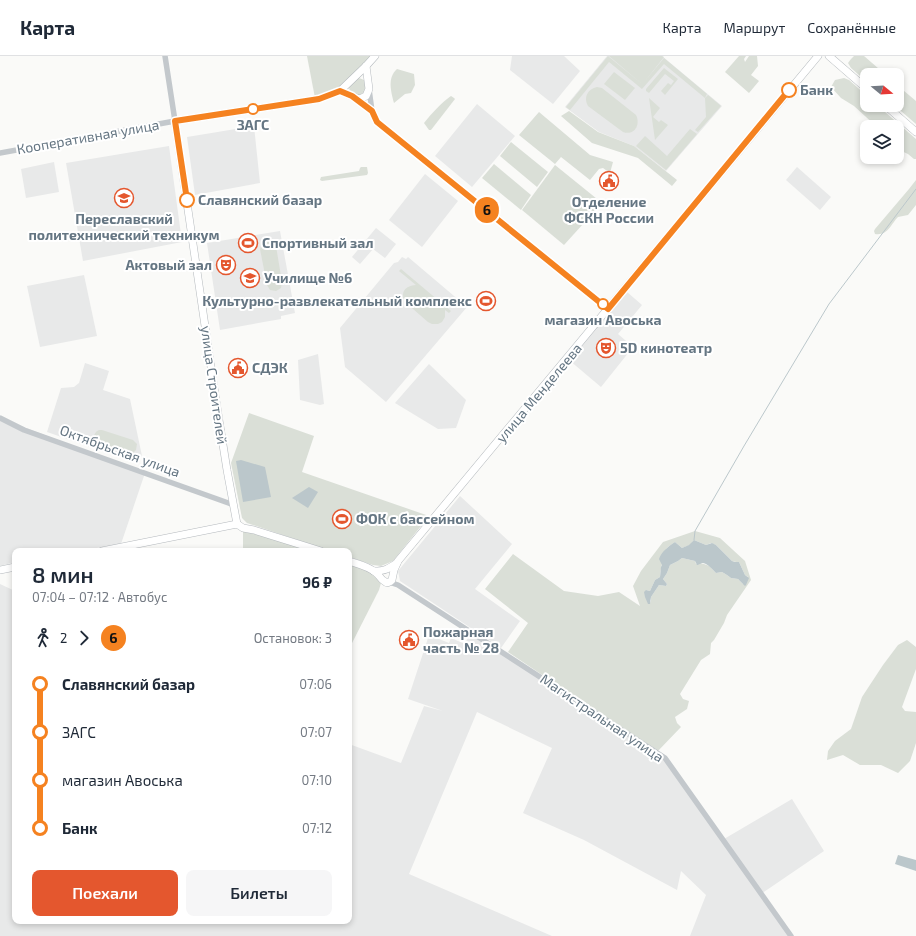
<!DOCTYPE html>
<html lang="ru">
<meta charset="utf-8">
<style>
:root{--surface:#fff;--page:#f6f6f7;--text:#1f2937;--muted:#747a83;--line:#e0e1e3;--accent:#e4572e}
body{margin:0;font-family:"Exo 2",sans-serif;background:var(--page);color:var(--text);height:100vh;display:flex;flex-direction:column;font-size:15px;white-space:nowrap}
*{box-sizing:border-box;margin:0}
p{font-size:13px;color:var(--muted)}
.icon{flex:none;width:22px;height:22px;fill:none;stroke:currentColor;stroke-width:2;stroke-linecap:round;stroke-linejoin:round}
.map{position:relative;flex:1;overflow:hidden}
.details{position:absolute;left:12px;top:492px;width:340px;height:376px;display:flex;flex-direction:column;background:var(--surface);border-radius:8px;box-shadow:0 2px 6px #0003}
.details>*{flex:none}
.badge{padding:0 8px;border-radius:13px;font-size:14px;line-height:26px}
.needle{width:26px;rotate:108deg}
.tools{position:absolute;left:860px;top:12px;display:grid;gap:8px}
.tools a{display:grid;place-items:center;width:44px;height:44px;border-radius:8px;background:var(--surface);box-shadow:0 2px 6px #0003;font-size:20px}
.map>.badge{position:absolute;translate:-50% -50%;box-shadow:0 0 0 2px #fff}
.legs{display:flex;align-items:center;gap:6px;height:44px;padding:0 20px;font-size:13px}
.legs p{margin-inline-start:auto}
.headline{display:flex;align-items:center;justify-content:space-between;height:68px;padding:0 20px}
h1{font-size:22px;font-weight:600;line-height:30px}
.cta{display:flex;gap:8px;margin-top:auto;padding:8px 20px}
.cta a{flex:1;height:46px;border-radius:8px;background:var(--accent);color:#fff;font-size:16px;font-weight:600;line-height:46px;text-align:center}
.cta a+a{background:var(--page);color:var(--text)}
ul{padding:0 20px;list-style:none}
li{display:flex;align-items:center;gap:14px;height:48px;font-size:15px}
li i{display:grid;place-items:center;width:6px;height:100%;margin:0 5px;background:currentColor}
li i::after{content:'';width:10px;height:10px;margin:-5px;border:3px solid;border-radius:50%;background:var(--surface)}
li p{margin-inline-start:auto}
li:first-child i{background:linear-gradient(#0000 50%,currentColor 0)}
li:last-child i{background:linear-gradient(currentColor 50%,#0000 0)}
header{display:flex;align-items:center;gap:24px;box-sizing:border-box;height:56px;padding:0 20px;background:var(--surface);border-bottom:1px solid var(--line)}
header strong{font-size:19px}
nav{display:flex;gap:22px;margin-inline-start:auto;font-size:14px}
.map>svg:first-child{display:block}
</style>
<header>
<strong>Карта</strong>
<nav><a>Карта</a><a>Маршрут</a><a>Сохранённые</a></nav>
</header>
<div class="map">
<svg width="916" height="880" viewBox="0 0 916 880">
<rect width="100%" height="100%" fill="#fafaf8"/>
<g fill="#e8e9e9">
<polygon points="512,0 564,0 580,15 553,48 510,14"/>
<polygon points="607,0 662,0 722,50 666,115 634,90 599,76 565,51"/>
<polygon points="477,48 515,80 472,131 435,100"/>
<polygon points="254,70 260,127 195,139 187,81"/>
<polygon points="169,90 182,186 83,205 66,107"/>
<polygon points="54,106 59,136 26,142 21,113"/>
<polygon points="797,111 831,141 820,154 786,124"/>
<polygon points="425,118 458,145 422,191 389,164"/>
<polygon points="376,172 396,188 385,202 373,193 360,208 352,201"/>
<polygon points="280,175 295,257 281,260 281,263 220,274 207,187"/>
<polygon points="402,201 406,203 408,201 467,251 386,346 345,311 340,272 394,207 398,206"/>
<polygon points="84,219 97,280 40,291 27,230"/>
<polygon points="627,236 642,249 618,278 633,291 601,331 569,304"/>
<polygon points="318,298 324,348 320,349 300,344 298,304"/>
<polygon points="85,307 109,315 103,334 130,343 142,400 131,405 47,376 61,332 74,331 79,327"/>
<polygon points="429,308 466,344 456,372 438,373 395,347"/>
<polygon points="0,362 145,417 121,488 78,495 15,495 15,506 0,510"/>
<polygon points="460,440 512,488 475,533 520,565 501,592 400,525 398,515"/>
<polygon points="0,528 15,535 15,865 349,865 349,688 401,707 424,650 443,655 408,643 429,579 449,587 451,582 465,588 470,577 665,702 724,783 792,743 824,795 761,838 791,880 690,880 706,839 681,815 677,834 584,784 523,757 552,692 477,656 409,818 552,880 0,880"/>
</g>
<g fill="#dadfd7" fill-rule="evenodd">
<polygon points="307,0 373,0 339,34 315,42"/>
<polygon points="608,0 642,28 609,0 662,0 664,1 645,25 664,2 707,38 705,42 664,8 642,33 609,6 570,54 566,51"/>
<polygon points="739,0 746,0 744,3 745,6 749,0 757,0 758,10 751,19 759,25 749,37 725,16"/>
<polygon points="854,0 864,0 886,19 867,19 867,26 851,12 848,7 851,3"/>
<polygon points="664,12 678,23 665,39 661,35 668,27 671,29 674,25 665,18 649,37 646,35 646,33"/>
<path d="M 397,13 L 414,18 L 415,29 L 411,37 L 405,38 L 394,47 C 391,35 387,22 397,13 Z"/>
<polygon points="614,16 635,32 625,44 604,28"/>
<path d="M 358,22 C 365,23 366,26 369,32 L 360,42 L 350,36 L 349,31 L 350,27 Z"/>
<polygon points="844,22 849,24 867,40 867,49 877,49 916,83 916,103 914,103 908,98 897,93 897,71 877,71 854,50 841,42 831,31 835,24"/>
<polygon points="897,29 916,45 916,68 894,49 897,49"/>
<path d="M 597,31 L 602,32 L 636,59 C 641,69 634,80 623,76 L 588,50 C 583,41 588,33 597,31 Z"/>
<polygon points="708,39 721,50 698,76 695,74 706,61 705,42"/>
<path d="M 451,40 L 454,42 L 455,43 L 431,74 L 429,74 L 424,67 C 432,57 441,47 451,40 Z"/>
<polygon points="649,42 660,52 653,61 659,66 661,64 668,69 655,84"/>
<polygon points="569,55 598,76 634,90 677,124 672,130 638,102 592,87 561,60"/>
<polygon points="539,56 590,99 613,106 610,117 603,112 599,113 590,124 561,101 555,108 519,79"/>
<polygon points="690,73 697,78 666,114 636,90 645,80 667,100"/>
<polygon points="511,86 548,116 537,131 500,100"/>
<polygon points="494,108 531,139 521,154 482,122"/>
<polygon points="555,109 602,147 564,189 522,154"/>
<polygon points="361,111 367,111 368,117 367,119 322,125 320,124 321,121 359,115 360,112"/>
<path d="M 916,124 L 916,149 L 908,159 L 898,161 C 891,168 888,180 875,178 L 874,175 L 875,173 L 909,133 Z"/>
<path d="M 266,185 C 271,184 274,186 276,190 L 282,226 L 281,232 L 276,235 L 270,234 L 267,229 L 260,193 L 262,188 Z"/>
<path d="M 401,213 L 451,255 L 449,257 L 445,254 L 445,261 L 442,266 L 438,268 L 432,268 L 428,266 L 405,246 C 400,236 405,230 416,229 L 399,215 Z"/>
<polygon points="249,357 314,380 302,416 429,460 393,505 381,510 373,509 349,501 349,495 330,495 247,467 242,462 231,407"/>
<path d="M 99,374 L 102,374 L 133,384 L 137,388 L 136,394 L 133,397 L 128,398 L 98,388 C 92,383 93,377 99,374 Z"/>
<polygon points="243,472 312,495 243,495"/>
<path d="M 695,475 L 720,482 L 745,505 L 751,524 L 727,559 L 724,567 L 714,584 L 711,587 L 710,598 L 701,604 L 680,638 L 683,643 L 689,645 L 687,653 L 675,661 L 677,667 L 681,671 L 657,696 L 508,596 L 528,567 L 485,533 L 513,498 L 564,535 L 598,540 L 619,536 L 640,550 L 633,530 L 641,515 L 663,486 ZM 694,484 L 706,489 L 711,487 L 716,489 L 732,505 L 736,506 L 739,506 L 745,519 L 748,521 L 743,528 L 738,523 L 731,522 L 727,519 L 722,516 L 716,517 C 709,509 706,507 696,508 L 695,505 L 682,502 L 678,505 L 670,509 L 667,517 L 663,523 L 667,528 L 666,530 L 659,529 L 651,541 L 651,547 L 646,534 L 650,535 L 655,524 L 660,521 C 660,517 664,496 667,492 C 669,490 672,488 675,486 L 682,492 L 690,489 Z"/>
<polygon points="349,507 372,515 381,527 379,534 349,593"/>
<polygon points="907,584 916,591 916,613 902,651 905,655 916,656 916,687 910,705 898,717 881,709 860,709 843,699 827,704 828,695 835,685 851,673 862,641 883,609 898,589"/>
</g>
<g fill="#bbc7cb">
<polygon points="241,404 265,411 271,441 243,446 236,405"/>
<polygon points="309,431 318,436 308,452 292,442"/>
<path d="M 694,484 L 706,489 L 712,487 L 716,489 L 732,505 L 735,506 L 739,506 L 745,519 L 749,522 L 746,529 L 745,530 L 738,523 L 731,522 L 727,519 L 722,516 L 716,517 C 713,514 708,508 703,507 C 702,507 698,509 697,509 L 695,505 L 682,502 L 678,505 L 670,509 L 667,517 L 663,523 L 667,528 L 666,530 L 659,529 L 651,541 L 650,548 L 648,548 L 645,541 L 644,536 L 646,534 L 650,535 L 655,524 L 660,521 L 661,511 L 662,509 L 659,503 C 661,496 669,490 675,486 L 682,492 L 689,489 Z"/>
<polygon points="898,799 916,804 916,815 895,808"/>
</g>
<g fill="none" stroke-linecap="round" stroke-linejoin="round">
<polyline stroke="#bbc7cb" stroke-width="1" points="694,484 695,475 744,390 829,248 916,133"/>
<defs>
<g id="major">
<polyline points="829,0 867,33"/>
<polyline points="340,35 356,42 360,43 366,40 369,33 366,10"/>
<polyline points="885,49 916,76"/>
<polyline points="237,468 227,414 216,345 175,65 319,43 340,35 366,10 375,0"/>
<polyline points="102,495 237,468 243,472 254,474 321,495"/>
<path d="M 349,505 C 358,508 368,510 375,516 C 379,518 380,523 384,525 C 387,528 390,526 392,524 L 394,514 L 398,505 L 818,0"/>
<polyline points="0,514 15,511"/>
<path d="M 374,515 C 385,515 388,513 397,507"/>
</g>
</defs>
<use href="#major" stroke="#b5babe" stroke-width="8"/>
<g stroke="#c3c8cc" stroke-width="5.5">
<polyline points="369,33 372,55 377,66 608,253"/>
<polyline points="354,42 372,55"/>
<polyline points="0,97 175,65 165,0"/>
<polyline points="0,362 24,374 234,449"/>
<polyline points="389,526 398,529 665,702 791,880"/>
</g>
<use href="#major" stroke="#fff" stroke-width="7"/>
</g>
<g fill="none" stroke-linecap="round" stroke-linejoin="round">
<defs>
<polyline id="line-1" points="187,144 175,65 319,43 340,35 352,40 372,55 377,66 608,253 789,34"/>
</defs>
<use href="#line-1" stroke="#fff" stroke-width="9"/>
<use href="#line-1" stroke="#f58220" stroke-width="6"/>
</g>
<defs>
<symbol id="civic-ring" viewBox="-11 -11 22 22"><circle r="9.5" fill="#fff" stroke="#e4572e" stroke-width="1.5"/><path d="M-.6-6.5H3V-4.5H.6V-3L4-1V1h2V6H-6V1h2V-1L-.6-3ZM-1.2 2.5V6h2.4V2.5Z" fill="#e4572e"/></symbol>
<symbol id="university-ring" viewBox="-11 -11 22 22"><circle r="9.5" fill="#fff" stroke="#e4572e" stroke-width="1.5"/><path d="M0-5L7-2L0 1L-7-2ZM-4 1L0 2.5L4 1V4Q0 6-4 4Z" fill="#e4572e"/></symbol>
<symbol id="stadium-ring" viewBox="-11 -11 22 22"><circle r="9.5" fill="#fff" stroke="#e4572e" stroke-width="1.5"/><path d="M0-5a6.5 5 0 1 0 0 10a6.5 5 0 1 0 0-10ZM-3.5-1.8h7v3.6h-7Z" fill="#e4572e"/></symbol>
<symbol id="theatre-ring" viewBox="-11 -11 22 22"><circle r="9.5" fill="#fff" stroke="#e4572e" stroke-width="1.5"/><path d="M-5-5.5Q0-4 5-5.5V0Q5 5 0 6Q-5 5-5 0ZM-3.3-2.5H-1v1.5H-3.3ZM1-2.5H3.3v1.5H1ZM-2.8 1Q0 5.5 2.8 1Z" fill="#e4572e"/></symbol>
</defs>
<g fill-rule="evenodd">
<use href="#civic-ring" x="598" y="114" width="22" height="22"/>
<use href="#university-ring" x="113" y="131" width="22" height="22"/>
<use href="#stadium-ring" x="237" y="176" width="22" height="22"/>
<use href="#theatre-ring" x="215" y="198" width="22" height="22"/>
<use href="#university-ring" x="239" y="211" width="22" height="22"/>
<use href="#stadium-ring" x="475" y="234" width="22" height="22"/>
<use href="#theatre-ring" x="595" y="281" width="22" height="22"/>
<use href="#civic-ring" x="227" y="301" width="22" height="22"/>
<use href="#stadium-ring" x="331" y="452" width="22" height="22"/>
<use href="#civic-ring" x="398" y="573" width="22" height="22"/>
</g>
<g fill="#fff" stroke="#f58220" stroke-width="2">
<circle cx="789" cy="34" r="7"/>
<circle cx="253" cy="53" r="5"/>
<circle cx="187" cy="144" r="7"/>
<circle cx="603" cy="248" r="5"/>
</g>
<g text-anchor="middle" stroke-width="4" stroke-linejoin="round" paint-order="stroke">
<g font-size="14" font-weight="bold" fill="#657683" stroke="#fff" text-anchor="start">
<text x="800" y="39">Банк</text>
<text x="253" y="74" text-anchor="middle">ЗАГС</text>
<text x="198" y="149">Славянский базар</text>
<text x="603" y="269" text-anchor="middle">магазин Авоська</text>
</g>
<g font-size="14" fill="#657683" stroke="#fff">
<text transform="translate(88 81) rotate(-10)" y="5">Кооперативная улица</text>
<text transform="translate(214 329) rotate(82)" y="5">улица Строителей</text>
<text transform="translate(539 337) rotate(-50)" y="5">улица Менделеева</text>
<text transform="translate(120 395) rotate(20)" y="5">Октябрьская улица</text>
<text transform="translate(602 662) rotate(34)" y="5">Магистральная улица</text>
</g>
<g font-size="14" font-weight="bold" fill="#657683" stroke="#fff" text-anchor="start">
<text x="609" y="151" text-anchor="middle">Отделение<tspan x="609" dy="16">ФСКН России</tspan></text>
<text x="124" y="168" text-anchor="middle">Переславский<tspan x="124" dy="16">политехнический техникум</tspan></text>
<text x="262" y="192">Спортивный зал</text>
<text x="212" y="214" text-anchor="end">Актовый зал</text>
<text x="264" y="227">Училище №6</text>
<text x="472" y="250" text-anchor="end">Культурно-развлекательный комплекс</text>
<text x="620" y="297">5D кинотеатр</text>
<text x="252" y="317">СДЭК</text>
<text x="356" y="468">ФОК с бассейном</text>
<text x="423" y="581">Пожарная<tspan x="423" dy="16">часть № 28</tspan></text>
</g>
</g>
</svg>
<div class="tools">
<a><svg class="needle" viewBox="-14 -14 28 28"><path d="M0-13l5 13h-10z" fill="#e53935"/><path d="M0 13l5-13h-10z" fill="#747a83"/></svg></a>
<a><svg class="icon" aria-label="layers" viewBox="0 0 24 24"><path d="M12 4l9 5-9 5-9-5zM3 14l9 5 9-5"/></svg></a>
</div>
<b class="badge" style="left:487px;top:154px;background:#f58220;color:#111">6</b>
<section class="details">
<div class="headline"><div><h1>8 мин</h1><p>07:04 – 07:12 · Автобус</p></div><b>96 ₽</b></div>
<div class="legs"><svg class="icon" aria-label="walk" viewBox="0 0 24 24"><circle cx="13" cy="4" r="2"/><path d="M13 8l-2 6 4 7M11 14l-3 7M7 12l3-4h3l4 4"/></svg>2<svg class="icon" aria-label="forward" viewBox="0 0 24 24"><path d="M9 5l7 7-7 7"/></svg><b class="badge" style="background:#f58220;color:#111">6</b><p>Остановок: 3</p></div>
<ul>
<li><i style="color:#f58220"></i><b>Славянский базар</b><p>07:06</p></li>
<li><i style="color:#f58220"></i><span>ЗАГС</span><p>07:07</p></li>
<li><i style="color:#f58220"></i><span>магазин Авоська</span><p>07:10</p></li>
<li><i style="color:#f58220"></i><b>Банк</b><p>07:12</p></li>
</ul>
<div class="cta"><a>Поехали</a><a>Билеты</a></div>
</section>
</div>
